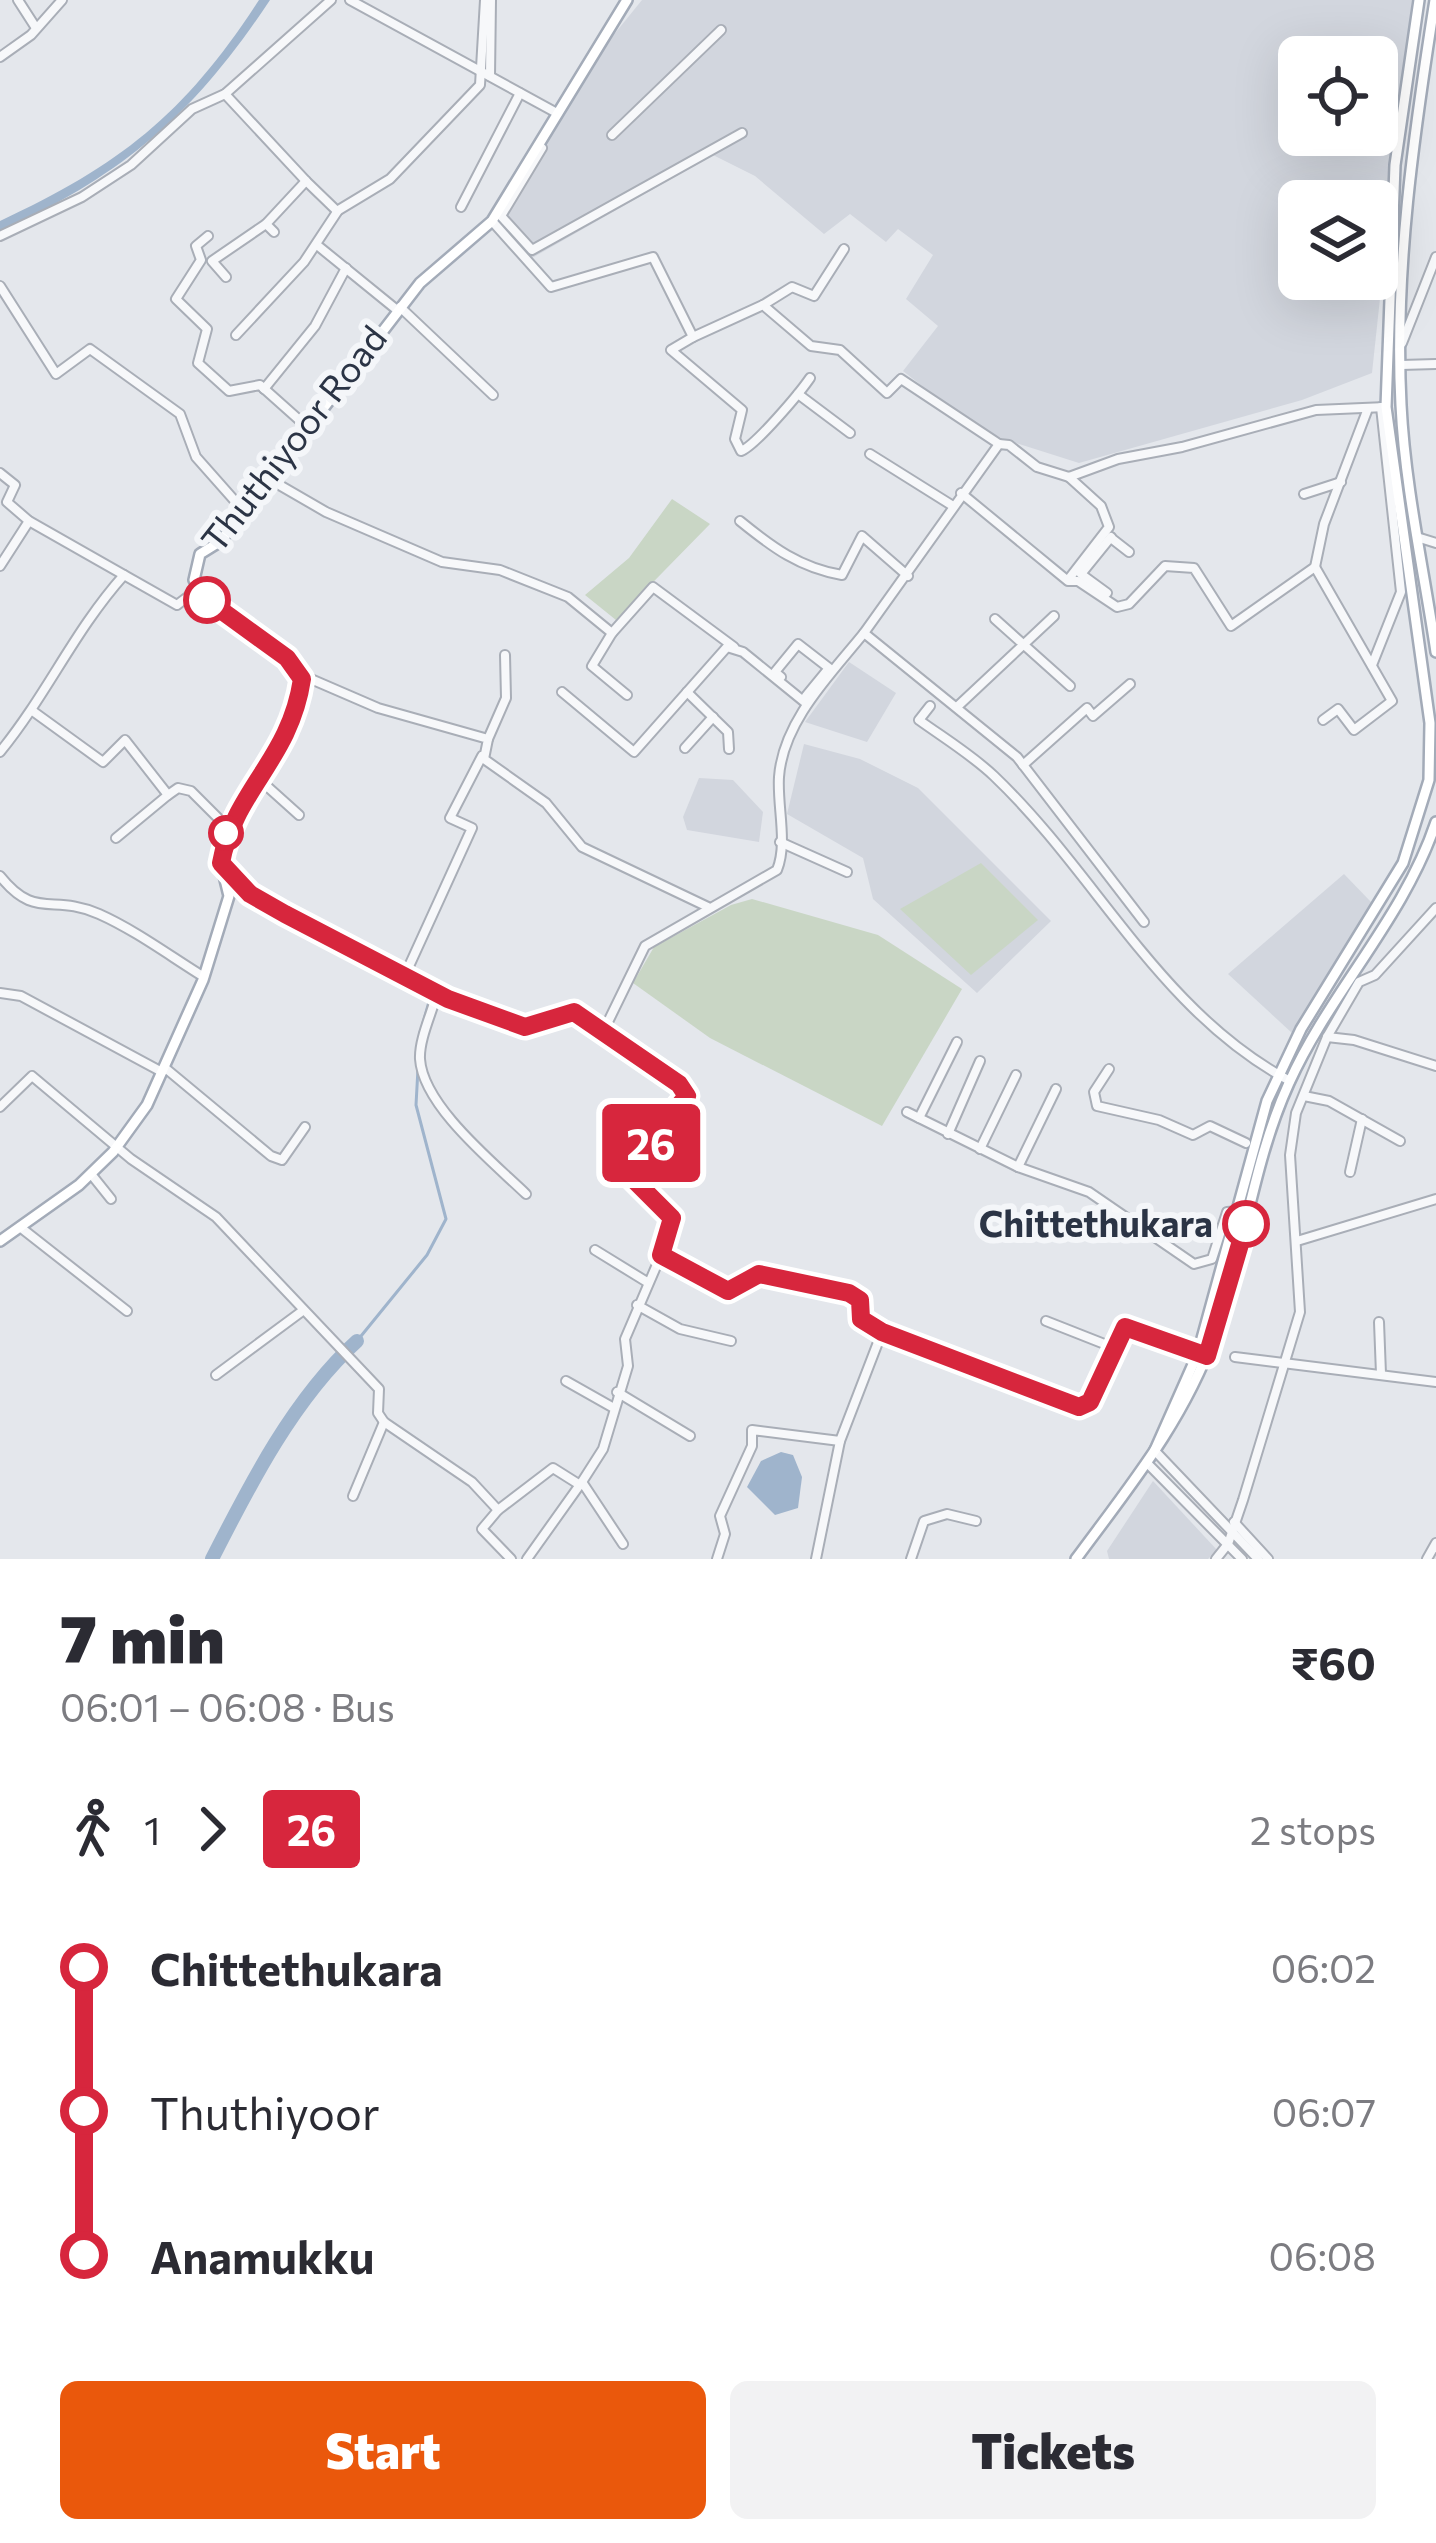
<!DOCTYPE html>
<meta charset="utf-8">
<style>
:root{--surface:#fff;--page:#f2f2f3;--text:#2b2b33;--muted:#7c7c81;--accent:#ea580c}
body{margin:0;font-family:Commissioner,sans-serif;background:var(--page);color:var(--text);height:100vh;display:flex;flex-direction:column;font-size:45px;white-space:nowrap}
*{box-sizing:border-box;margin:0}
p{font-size:39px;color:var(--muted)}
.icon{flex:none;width:66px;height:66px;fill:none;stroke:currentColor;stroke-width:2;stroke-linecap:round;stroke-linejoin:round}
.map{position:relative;height:1559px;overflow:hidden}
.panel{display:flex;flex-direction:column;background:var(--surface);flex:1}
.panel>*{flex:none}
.badge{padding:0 24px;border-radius:9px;font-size:42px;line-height:78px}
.controls{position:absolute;left:1278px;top:36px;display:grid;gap:24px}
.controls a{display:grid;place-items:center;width:120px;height:120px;border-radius:18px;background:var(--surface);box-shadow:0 12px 48px #0002;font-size:60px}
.map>.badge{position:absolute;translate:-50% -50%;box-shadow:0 0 0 6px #fff}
.legs{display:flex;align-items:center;gap:18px;height:132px;padding:0 60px;font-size:39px}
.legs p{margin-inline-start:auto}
.overview{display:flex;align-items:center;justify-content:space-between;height:204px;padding:0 60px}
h1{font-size:66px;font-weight:800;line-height:90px}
.primary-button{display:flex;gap:24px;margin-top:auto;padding:24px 60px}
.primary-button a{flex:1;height:138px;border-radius:18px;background:var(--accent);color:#fff;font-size:48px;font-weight:800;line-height:138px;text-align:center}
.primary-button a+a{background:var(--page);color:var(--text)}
ul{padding:0 60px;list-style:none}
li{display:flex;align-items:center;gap:42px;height:144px;font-size:45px}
li i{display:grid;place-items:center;width:18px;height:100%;margin:0 15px;background:currentColor}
li i::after{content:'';width:30px;height:30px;margin:-15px;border:9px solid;border-radius:50%;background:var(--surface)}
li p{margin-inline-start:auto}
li:first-child i{background:linear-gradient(#0000 50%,currentColor 0)}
li:last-child i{background:linear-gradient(currentColor 50%,#0000 0)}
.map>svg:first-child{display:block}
</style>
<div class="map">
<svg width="1436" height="1559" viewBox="0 0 1436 1559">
<rect width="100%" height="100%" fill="#e4e7ec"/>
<g fill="#d2d6de" fill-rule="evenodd">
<path d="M 642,0 L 1412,0 L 1372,373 L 1302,400 L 1079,463 L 1003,439 L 959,415 L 903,371 L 938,326 L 906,299 L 933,255 L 898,229 L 886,242 L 850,214 L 824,234 L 755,176 L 713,155 L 532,258 L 497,220 L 577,80 ZM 1299,57 L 1377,57 L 1377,135 L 1299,135 ZM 1299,201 L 1377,201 L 1377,279 L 1299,279 Z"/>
<polygon points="849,662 896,693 867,742 805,722"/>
<polygon points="804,744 860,759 918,788 1051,921 977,993 873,899 863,858 787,814"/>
<polygon points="699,778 733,780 763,812 759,842 687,830 683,817"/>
<polygon points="1344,874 1372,903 1292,1033 1228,974"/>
<polygon points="1153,1481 1217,1550 1208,1559 1109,1559 1107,1551"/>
</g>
<g fill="#c9d6c5">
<polygon points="672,499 710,524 616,620 585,595 629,558"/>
<polygon points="981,863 1038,920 971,975 900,909"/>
<polygon points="752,899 878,935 962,989 882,1126 710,1038 633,983 654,947 731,905"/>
</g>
<g fill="#9fb4cc">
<path d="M 259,0 L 270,0 C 193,116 125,173 0,232 L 0,221 C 121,165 186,113 259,0 Z"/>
<polygon points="781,1452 793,1455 802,1477 798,1508 775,1515 747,1487 761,1461"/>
</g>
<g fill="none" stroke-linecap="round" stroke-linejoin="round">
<g stroke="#9fb4cc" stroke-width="3">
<polyline points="423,1023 432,991"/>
<polyline points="357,1341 427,1255 446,1219 416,1105 420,1032"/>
</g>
<path stroke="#9fb4cc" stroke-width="14" d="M 212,1559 C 250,1484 294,1398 357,1341"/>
<defs>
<g id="minor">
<polyline points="18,0 36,28"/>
<polyline points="350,0 555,112"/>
<polyline points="0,57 31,35 62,0"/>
<polyline points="490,76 491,0"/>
<polyline points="225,94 306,181"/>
<polyline points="612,135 721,30"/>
<polyline points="542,148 501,216 532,250 742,133"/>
<polyline points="461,207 520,93"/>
<polyline points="492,221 551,287 653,257 693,337 763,305 811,346 840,350 887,393 901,379 999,444"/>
<polyline points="274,232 266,224 306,181 337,211 390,179 480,85 485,0"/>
<polyline points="0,236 82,197 131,165 192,109 225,94 331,0"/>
<polyline points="208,236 196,246 201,260 176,299 207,329 198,363 229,391 260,385 306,426"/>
<polyline points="317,245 397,310"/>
<polyline points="226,277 212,261 266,224"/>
<polyline points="0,286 56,374 90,349 180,414 196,457 242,509"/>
<polyline points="763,305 792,287 814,296 844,249"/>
<polyline points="400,307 493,395"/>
<polyline points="236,335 304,262 337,212"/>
<path d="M 693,337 L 671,350 L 742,410 L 735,439 L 741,451 C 755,446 799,394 810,378"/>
<polyline points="1402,343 1436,257"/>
<polyline points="1401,365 1436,364"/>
<polyline points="264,389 315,326 346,268"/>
<polyline points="798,394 850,433"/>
<polyline points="870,454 953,506"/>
<polyline points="0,473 15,485 7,502 29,521 124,575"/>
<polyline points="269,479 326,512 442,562 500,570 568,597 612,633 653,587 734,647"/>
<polyline points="961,493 1068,581 1078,581 1117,607 1129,604 1165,566 1194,568 1231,626 1315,567 1324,524 1367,411"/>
<polyline points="1304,494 1341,482"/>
<path d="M 740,521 C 772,547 800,568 842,575 L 862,536 L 908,576"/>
<polyline points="1111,538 1129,552"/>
<polyline points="1420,538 1436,543"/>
<polyline points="0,566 29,521"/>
<polyline points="1315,567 1392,701 1354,730 1338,709 1323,720"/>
<polyline points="1068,580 1109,527 1101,506 1069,477"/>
<polyline points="1107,593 1081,574 1111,537"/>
<polyline points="995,619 1070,686"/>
<polyline points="612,633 592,666 627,695"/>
<polyline points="864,633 999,444 1009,445 1037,467 1069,477 1118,459 1182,447 1316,410 1386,407"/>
<polyline points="1372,665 1401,592 1381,407"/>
<polyline points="297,673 378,708 488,739 484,759 546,803 582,847 708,907"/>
<polyline points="781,677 775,672 798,644 829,668 806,696"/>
<polyline points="562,692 634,752 727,647 743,652 807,704"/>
<polyline points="687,692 728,732 729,749"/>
<path d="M 930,706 L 919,720 C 944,738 972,755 994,776 C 1097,874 1160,1012 1290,1081"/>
<polyline points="958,706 1054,616"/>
<polyline points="34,712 103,762 125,740 168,795 178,788 191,791 227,827"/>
<polyline points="488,739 506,698 505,655"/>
<polyline points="685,748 713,717"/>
<path d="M 0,752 C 48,693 74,631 124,575 L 177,605 L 198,589"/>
<polyline points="1023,765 1087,708 1093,716 1130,684"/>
<polyline points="260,780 299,815"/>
<polyline points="116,838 168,795"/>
<polyline points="780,842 847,872"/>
<path d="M 225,869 C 253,904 476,1021 521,1026 C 538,1028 556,1013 574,1012 L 605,1028 L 645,946 L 777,870 C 788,843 777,806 779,777 C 783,721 831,674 864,633 L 1017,757 L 1144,922"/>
<path d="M 0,876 C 36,921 52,893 99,914 C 135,930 170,956 204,977"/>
<polyline points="405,975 472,828 450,818 482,756"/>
<polyline points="0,993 21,996 162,1072"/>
<path d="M 437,993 C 432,1013 419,1039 420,1059 C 423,1106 494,1163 526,1194"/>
<polyline points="605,1028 679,1084 687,1096 658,1130 632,1178 672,1218 661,1255 728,1291 759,1274 849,1293 860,1300 861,1319 882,1332 1074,1406 1089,1402 1125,1327 1199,1354"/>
<polyline points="1327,1037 1354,1040 1436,1066"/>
<polyline points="164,1067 271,1156 282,1160 305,1127"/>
<polyline points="1109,1069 1094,1092 1097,1106 1159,1120 1193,1135 1210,1126 1246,1143"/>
<polyline points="1304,1096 1329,1101 1400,1141"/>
<polyline points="0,1107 32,1076 131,1159 216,1217 379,1389 378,1413 384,1422 472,1482 498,1510 553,1468 580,1485 603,1449 628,1366 625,1339 661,1255"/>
<polyline points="907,1112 1018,1167 1089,1192 1194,1264 1212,1259 1227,1212 1249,1210"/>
<polyline points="919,1118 957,1042"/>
<polyline points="948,1134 980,1061"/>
<polyline points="980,1149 1016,1075"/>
<polyline points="1018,1167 1056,1089"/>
<polyline points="1350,1172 1362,1119"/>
<polyline points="91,1174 111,1199"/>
<polyline points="20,1227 127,1311"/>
<polyline points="1297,1241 1436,1199"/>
<polyline points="595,1250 647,1282"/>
<polyline points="637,1305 680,1329 731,1341"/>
<polyline points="1046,1321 1112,1347"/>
<polyline points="1379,1322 1381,1374"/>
<polyline points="1235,1357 1436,1382"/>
<polyline points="216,1375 301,1312"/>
<polyline points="566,1381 612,1407"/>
<polyline points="617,1392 690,1436"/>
<polyline points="1155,1451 1258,1559"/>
<polyline points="1147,1463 1242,1559"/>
<polyline points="582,1482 623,1544"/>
<polyline points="353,1496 384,1422"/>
<polyline points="498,1510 482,1529 511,1559"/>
<polyline points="1234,1522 1268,1559"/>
<polyline points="527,1559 579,1486"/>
<polyline points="717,1559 725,1534 720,1516 752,1446 752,1430 840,1441"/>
<polyline points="816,1559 840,1441 882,1332"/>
<polyline points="911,1559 924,1521 947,1514 976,1521"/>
<polyline points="1216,1559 1228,1544 1243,1500 1300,1312 1290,1155 1296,1113 1327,1037 1359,982 1375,975 1436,908"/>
<polyline points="1427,1559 1436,1543"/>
</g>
<g id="major">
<path d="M 1435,0 C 1414,133 1394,270 1401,405 C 1405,487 1424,571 1436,652"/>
<polyline points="0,1241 79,1185 113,1152 147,1105 203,980 229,896 221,863 227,827 275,761 297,711 302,679 287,659 202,595 194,580 200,554 221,541 420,283 492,221 627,0"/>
<polyline points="1155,1450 1198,1353 1267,1101 1301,1029 1403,863 1429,780 1430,723 1386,407 1395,165 1419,0"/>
<path d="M 1076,1559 C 1129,1487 1183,1422 1214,1336 C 1244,1253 1252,1164 1289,1083 C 1330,992 1404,918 1436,822"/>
</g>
</defs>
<use href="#minor" stroke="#a9aeb7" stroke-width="12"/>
<use href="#major" stroke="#a3abb8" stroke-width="14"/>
<use href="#minor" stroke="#f7f8fa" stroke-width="8"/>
<use href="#major" stroke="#fff" stroke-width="9"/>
</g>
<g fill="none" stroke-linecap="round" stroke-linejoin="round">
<defs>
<path id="line-1" d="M 207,600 L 287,658 L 302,679 C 290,760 234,790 221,863 L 250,894 L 285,914 L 448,999 L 525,1027 L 574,1012 L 679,1084 L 687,1096 L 658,1130 L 632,1178 L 672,1218 L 661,1255 L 728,1291 L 759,1274 L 849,1293 L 860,1300 L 861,1319 L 882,1332 L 1079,1407 L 1090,1402 L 1125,1327 L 1207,1356 L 1246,1224"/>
</defs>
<use href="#line-1" stroke="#fff" stroke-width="27"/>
<use href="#line-1" stroke="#d7263d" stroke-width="18"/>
</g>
<g fill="#fff" stroke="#d7263d" stroke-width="6">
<circle cx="207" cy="600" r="21"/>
<circle cx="226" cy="833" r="15"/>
<circle cx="1246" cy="1224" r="21"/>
</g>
<g text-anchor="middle" stroke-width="12" stroke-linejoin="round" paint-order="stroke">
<g font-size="36" fill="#2b3445" stroke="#f4f6f9">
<text transform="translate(294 439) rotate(-52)" y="13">Thuthiyoor Road</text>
</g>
<g font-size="36" font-weight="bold" fill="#2b3445" stroke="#f4f6f9" text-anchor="end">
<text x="1213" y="1237">Chittethukara</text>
</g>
</g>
</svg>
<div class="controls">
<a><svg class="icon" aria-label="locate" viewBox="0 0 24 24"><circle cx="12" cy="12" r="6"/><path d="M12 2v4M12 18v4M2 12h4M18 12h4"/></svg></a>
<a><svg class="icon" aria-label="layers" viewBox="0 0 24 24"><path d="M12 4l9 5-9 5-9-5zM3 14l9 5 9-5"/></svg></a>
</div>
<b class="badge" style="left:651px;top:1143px;background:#d7263d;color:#fff">26</b>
</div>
<section class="panel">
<div class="overview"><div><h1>7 min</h1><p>06:01 – 06:08 · Bus</p></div><b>₹60</b></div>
<div class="legs"><svg class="icon" aria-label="walk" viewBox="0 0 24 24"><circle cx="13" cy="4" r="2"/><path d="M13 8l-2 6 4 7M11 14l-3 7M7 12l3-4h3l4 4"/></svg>1<svg class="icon" aria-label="forward" viewBox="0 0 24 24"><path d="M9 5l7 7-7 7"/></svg><b class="badge" style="background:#d7263d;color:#fff">26</b><p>2 stops</p></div>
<ul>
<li><i style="color:#d7263d"></i><b>Chittethukara</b><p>06:02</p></li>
<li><i style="color:#d7263d"></i><span>Thuthiyoor</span><p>06:07</p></li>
<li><i style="color:#d7263d"></i><b>Anamukku</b><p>06:08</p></li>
</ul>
<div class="primary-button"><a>Start</a><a>Tickets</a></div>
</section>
